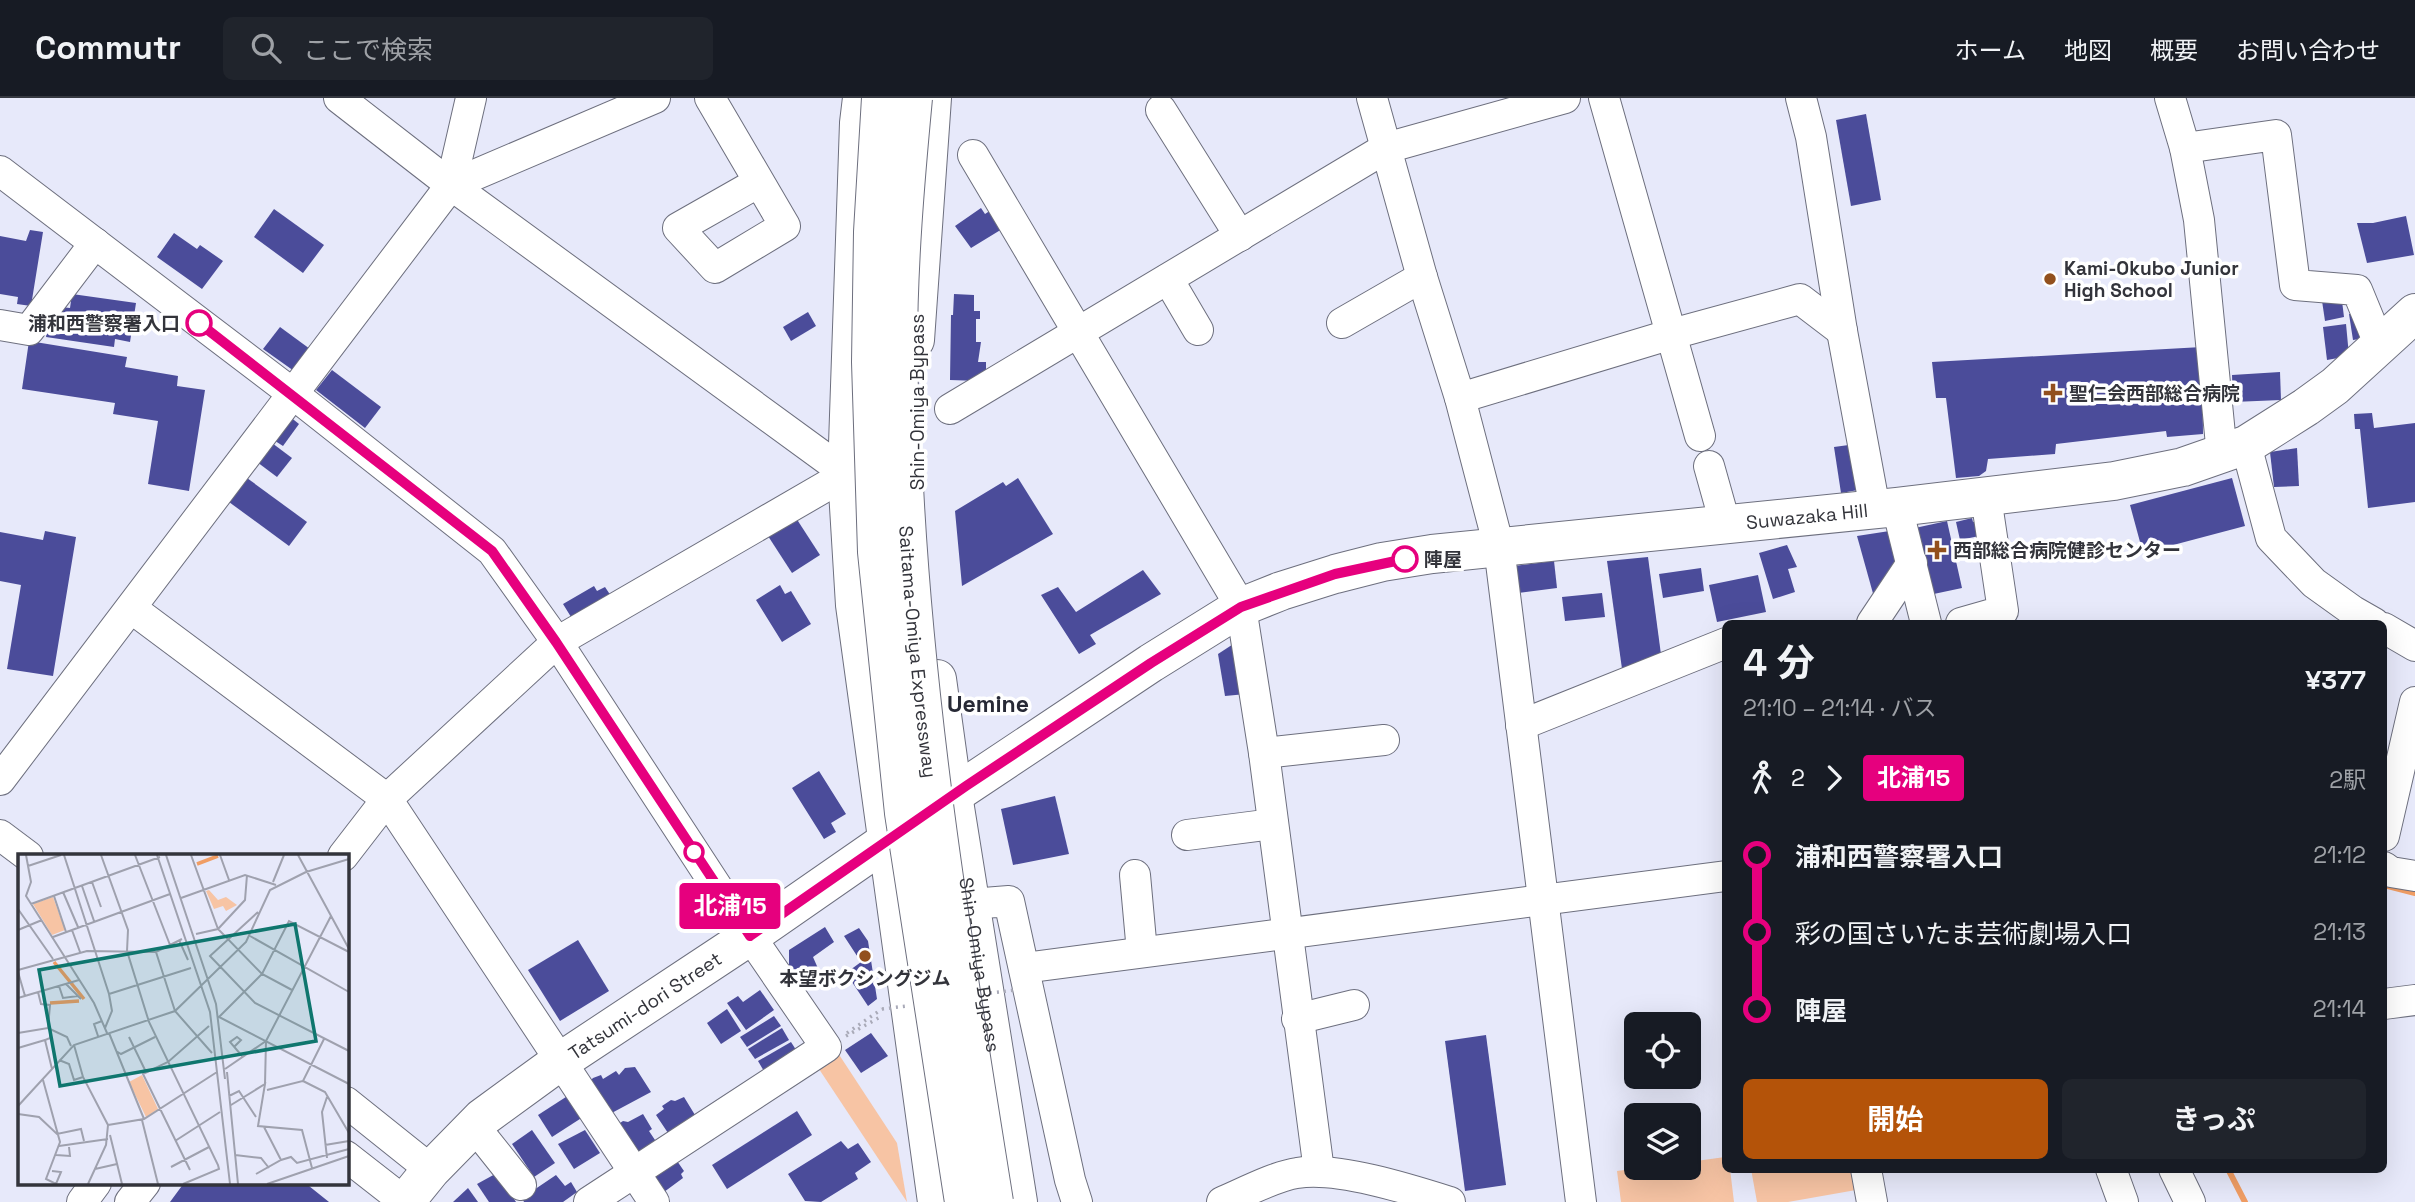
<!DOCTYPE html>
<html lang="ja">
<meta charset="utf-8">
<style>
:root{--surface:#171b24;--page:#20242c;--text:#f1f3f6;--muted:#9ea1a6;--line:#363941;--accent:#b45309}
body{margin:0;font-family:"Space Grotesk","Noto Sans JP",sans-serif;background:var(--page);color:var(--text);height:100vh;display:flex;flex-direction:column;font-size:26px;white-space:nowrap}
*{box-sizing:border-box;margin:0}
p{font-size:23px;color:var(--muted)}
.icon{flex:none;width:38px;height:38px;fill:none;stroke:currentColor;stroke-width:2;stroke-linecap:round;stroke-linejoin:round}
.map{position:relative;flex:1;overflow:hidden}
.drawer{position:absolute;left:1722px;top:522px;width:665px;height:553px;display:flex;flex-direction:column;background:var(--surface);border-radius:10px;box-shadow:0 7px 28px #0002}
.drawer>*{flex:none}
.badge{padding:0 14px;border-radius:5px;font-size:24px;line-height:46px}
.tools{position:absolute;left:1624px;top:914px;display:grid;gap:14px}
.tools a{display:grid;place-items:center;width:77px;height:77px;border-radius:10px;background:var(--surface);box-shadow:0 7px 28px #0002;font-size:35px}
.map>.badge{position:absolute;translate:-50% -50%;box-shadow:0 0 0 4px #fff}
.legs{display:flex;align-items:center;gap:10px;height:77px;padding:0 21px;font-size:23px}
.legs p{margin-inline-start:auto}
.head{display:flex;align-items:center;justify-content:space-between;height:119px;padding:0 21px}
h1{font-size:38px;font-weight:700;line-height:52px}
.cta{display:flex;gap:14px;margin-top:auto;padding:14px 21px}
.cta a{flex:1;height:80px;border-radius:10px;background:var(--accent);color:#fff;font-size:28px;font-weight:700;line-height:80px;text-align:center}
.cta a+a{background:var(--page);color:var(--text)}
ul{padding:0 21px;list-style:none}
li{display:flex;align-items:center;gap:24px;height:77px;font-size:26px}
li i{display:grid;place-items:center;width:10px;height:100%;margin:0 9px;background:currentColor}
li i::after{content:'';width:18px;height:18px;margin:-9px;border:5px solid;border-radius:50%;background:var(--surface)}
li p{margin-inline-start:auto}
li:first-child i{background:linear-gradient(#0000 50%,currentColor 0)}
li:last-child i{background:linear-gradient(currentColor 50%,#0000 0)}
header{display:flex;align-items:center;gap:42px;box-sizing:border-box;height:98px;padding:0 35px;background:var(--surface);border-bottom:2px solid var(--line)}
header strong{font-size:33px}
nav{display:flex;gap:38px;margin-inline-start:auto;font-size:24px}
.search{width:490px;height:63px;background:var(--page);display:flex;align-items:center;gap:18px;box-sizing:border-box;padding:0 24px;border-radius:10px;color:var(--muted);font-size:26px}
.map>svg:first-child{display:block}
</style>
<header>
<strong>Commutr</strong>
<div class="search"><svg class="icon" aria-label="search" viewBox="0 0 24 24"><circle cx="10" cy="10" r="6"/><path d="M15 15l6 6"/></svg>ここで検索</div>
<nav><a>ホーム</a><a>地図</a><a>概要</a><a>お問い合わせ</a></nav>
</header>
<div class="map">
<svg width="2415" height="1104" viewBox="0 0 2415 1104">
<rect width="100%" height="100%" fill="#e7e9fa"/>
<g fill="#f7c4a4">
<polygon points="836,952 897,1045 907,1104 815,965"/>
<polygon points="1725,1059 1726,1071 1730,1071 1734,1104 1621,1104 1617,1073 1647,1069 1689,1069 1689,1064"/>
<polygon points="1751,1071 1853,1071 1856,1092 1788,1104 1757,1104"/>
</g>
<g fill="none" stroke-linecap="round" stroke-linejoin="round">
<g stroke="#f09d64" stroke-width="6">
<polyline points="2384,787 2415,795"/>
<polyline points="2228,1071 2245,1104"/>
</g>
</g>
<g fill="#4b4c9a">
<polygon points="1866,16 1881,102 1851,108 1836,22"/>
<polygon points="981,110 985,116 994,110 1007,128 971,150 955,128"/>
<polygon points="274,111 324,147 303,175 254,139"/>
<polygon points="2406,118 2414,157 2367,165 2357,125 2373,125"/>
<polygon points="30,132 43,134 31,208 17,206 18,199 0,196 0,138 26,143"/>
<polygon points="174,135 197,151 200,147 223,163 202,191 157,159"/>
<polygon points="2341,195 2344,219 2325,223 2321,196"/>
<polygon points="72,196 136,205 130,244 115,241 114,249 46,239 49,221 59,223 61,209 70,210"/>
<polygon points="954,196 974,197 974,213 980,213 980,221 976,221 976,244 981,244 978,264 986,264 986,279 980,283 950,282 951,217 953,217"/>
<polygon points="808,214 816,228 791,243 783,229"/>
<polygon points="2364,214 2366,240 2353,242 2349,216"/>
<polygon points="2346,226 2349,258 2327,262 2323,229"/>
<polygon points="280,229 310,251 294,273 263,251"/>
<polygon points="29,243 127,259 125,269 178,278 177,288 205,292 189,393 148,386 158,323 113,316 115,305 22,291"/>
<polygon points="2202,249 2203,336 2167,339 2166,333 2056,346 2055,356 1988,361 1986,373 1979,378 1956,380 1946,300 1936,300 1932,264"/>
<polygon points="332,272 381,309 365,330 316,292"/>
<polygon points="2280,274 2281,302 2233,304 2232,277"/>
<polygon points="2372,315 2374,330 2415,325 2415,404 2368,410 2360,331 2355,331 2354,316"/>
<polygon points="289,318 299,326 283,348 272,341"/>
<polygon points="272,345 292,360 277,379 257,364"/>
<polygon points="1856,346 1864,391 1841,395 1834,349"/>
<polygon points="2297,350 2299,388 2274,389 2270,354"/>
<polygon points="247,380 307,424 289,448 229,404"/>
<polygon points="1018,380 1053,436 962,488 955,413 1003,384 1006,388"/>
<polygon points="2232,380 2245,428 2143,455 2130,407"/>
<polygon points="796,420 820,457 792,475 768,438"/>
<polygon points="1972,420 1973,424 1981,422 1984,437 1960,442 1956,424"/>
<polygon points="1947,423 1962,490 1929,497 1915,430"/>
<polygon points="1896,432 1903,463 1874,499 1857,438"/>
<polygon points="45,433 76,439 53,578 7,571 21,487 0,483 0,434 43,442"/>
<polygon points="1787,447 1797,469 1788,471 1795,494 1773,501 1759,455"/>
<polygon points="1648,459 1662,564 1623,578 1607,463"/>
<polygon points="1554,463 1557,490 1518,495 1514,468"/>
<polygon points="1701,470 1704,493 1663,500 1659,476"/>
<polygon points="1143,472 1161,496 1090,537 1096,546 1079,556 1041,497 1058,489 1076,514"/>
<polygon points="1758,477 1766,514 1717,524 1709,487"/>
<polygon points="780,487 785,496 791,493 811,526 782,544 756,502"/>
<polygon points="594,488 597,493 605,489 615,504 576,527 563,506"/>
<polygon points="1602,495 1605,519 1565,523 1562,499"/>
<polygon points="1241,541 1246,596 1225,598 1218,556"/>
<polygon points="819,673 846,716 831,725 836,734 824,741 792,690"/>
<polygon points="1055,698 1069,756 1013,767 1001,711"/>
<polygon points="825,829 834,844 813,859 820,875 810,882 812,888 806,893 789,868 789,852"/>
<polygon points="859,830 868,843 877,901 868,908 846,875 861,864 844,838"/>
<polygon points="578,842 609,893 560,923 528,872"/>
<polygon points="760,892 774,912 746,932 727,905 738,898 743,904"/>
<polygon points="727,911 741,933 721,946 707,925"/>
<polygon points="774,918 781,928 747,949 740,939"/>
<polygon points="782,930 789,942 755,961 748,951"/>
<polygon points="871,935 888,958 861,975 845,952"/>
<polygon points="1486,937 1506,1087 1465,1093 1445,943"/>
<polygon points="791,944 798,955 765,975 758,963"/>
<polygon points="635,969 651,994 608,1017 587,986 593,980 601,977 603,981 616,973 619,977 625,970"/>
<polygon points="569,997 583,1019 552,1039 538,1017"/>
<polygon points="684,999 695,1017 668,1035 656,1017 664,1011 662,1008 671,1002 675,1003"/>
<polygon points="797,1013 812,1037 727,1091 712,1067"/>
<polygon points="643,1016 652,1031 649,1033 657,1045 636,1058 617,1027 623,1023 628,1024"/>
<polygon points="532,1032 555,1065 534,1079 512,1046"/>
<polygon points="585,1032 600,1055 574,1071 558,1046"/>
<polygon points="841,1043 848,1051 858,1045 871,1064 855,1075 858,1081 821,1104 805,1103 788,1076"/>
<polygon points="675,1060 684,1073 681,1076 683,1080 664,1094 651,1081"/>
<polygon points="497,1075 516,1104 489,1104 477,1086"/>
<polygon points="556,1077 565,1088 571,1084 577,1094 563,1104 524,1104 522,1100"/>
<polygon points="184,1085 312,1085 309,1088 329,1104 170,1104"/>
<polygon points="468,1090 478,1104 453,1104"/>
</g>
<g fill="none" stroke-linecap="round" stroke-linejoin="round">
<defs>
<g id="minor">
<polyline points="339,0 451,87 847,376 557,544 387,701 343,758"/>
<polyline points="710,0 785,128 715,170 678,130 759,84"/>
<polyline points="1372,0 1422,179 1460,300 1499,449 1581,1104"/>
<polyline points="1604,0 1700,338"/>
<polyline points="1801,0 1811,39 1842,233 1875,411"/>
<polyline points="2170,0 2185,50 2199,122 2222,357"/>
<polyline points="1161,12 1240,138"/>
<polyline points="2185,50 2276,37 2295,187 2357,192 2380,248"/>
<polyline points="973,57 1241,509 1264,655 1319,1073"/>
<polyline points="0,73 292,295 492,453 557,544 728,806 826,949 589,1104"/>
<polyline points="451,87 655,0"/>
<polyline points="1168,181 1198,232"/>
<polyline points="1342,225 1422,179"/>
<polyline points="0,227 29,232 95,145"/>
<polyline points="1460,300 1672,236 1800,201 1842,233"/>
<polyline points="950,311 1386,50 1565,0"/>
<polyline points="2246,347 2271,440 2314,485 2353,513 2374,525"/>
<polyline points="1709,368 1725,425"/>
<polyline points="1897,409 1926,525"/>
<polyline points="131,510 387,701 654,1104"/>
<polyline points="1872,525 1912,465"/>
<polyline points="1961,525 2003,513 1986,399"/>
<polyline points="2384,530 2415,548"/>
<polyline points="1521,627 1726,545"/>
<polyline points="1264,655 1384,642"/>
<polyline points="0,682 451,87 471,0"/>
<polyline points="0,737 28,758"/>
<polyline points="1187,737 1273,726"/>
<polyline points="2384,738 2415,604"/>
<polyline points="2384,769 2391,774 2415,778"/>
<polyline points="1135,777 1142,854"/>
<polyline points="971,806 1009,803 1070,1082 1077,1104"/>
<polyline points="1024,870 1726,778"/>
<polyline points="2384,906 2415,902"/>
<polyline points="1297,921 1354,907"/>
<polyline points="346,1004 431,1072"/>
<polyline points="474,1028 521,1087"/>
<polyline points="346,1058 405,1104"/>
<polyline points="1866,1071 1872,1104"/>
<polyline points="2111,1071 2123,1104"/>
<polyline points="2174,1071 2190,1104"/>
<polyline points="82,1104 96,1085"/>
<polyline points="130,1104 145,1085"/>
<path d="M 1222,1104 C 1243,1095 1276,1078 1297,1075 C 1337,1068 1412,1092 1450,1104"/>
</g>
<g id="major">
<path id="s1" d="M 405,1104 L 431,1072 L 482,1020 L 552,969 L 750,838 L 953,697 L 1151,565 L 1241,509 L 1281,493 L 1335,476 L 1382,464 L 1432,456 L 1897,409 L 2114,383 L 2183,369 L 2246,347 L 2306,309 L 2335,288 L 2415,215"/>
</g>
<g id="highway">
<polyline points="862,0 859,25 847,376 855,507 937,1104"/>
<polyline points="915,242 932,0"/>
<path id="s2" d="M 937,581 L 953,697 L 1018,1104"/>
</g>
</defs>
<use href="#minor" stroke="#6d6f7e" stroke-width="32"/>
<use href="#major" stroke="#6d6f7e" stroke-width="40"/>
<use href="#highway" stroke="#6d6f7e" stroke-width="40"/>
<g stroke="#a9aab8" stroke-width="3.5" stroke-dasharray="2 5" stroke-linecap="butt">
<polyline points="847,935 882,911"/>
<polyline points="846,938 882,918"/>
</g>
<use href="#minor" stroke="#fff" stroke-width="30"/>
<use href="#major" stroke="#fff" stroke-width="38"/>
<use href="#highway" stroke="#fff" stroke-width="38"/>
<defs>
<g id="highway-bridge">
<polyline points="881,0 873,134 871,264 877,454 904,715 964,1104"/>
<path id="s3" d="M 913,0 C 905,84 898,167 898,251 C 898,290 901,329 903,368 C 914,615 955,860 994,1104"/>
</g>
</defs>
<use href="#highway-bridge" stroke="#6d6f7e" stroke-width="40" stroke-linecap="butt"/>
<g stroke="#a9aab8" stroke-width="3.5" stroke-dasharray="2 5" stroke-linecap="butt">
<polyline points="990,895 1016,892"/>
<polyline points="882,911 907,908"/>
</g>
<use href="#highway-bridge" stroke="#fff" stroke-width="38"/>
</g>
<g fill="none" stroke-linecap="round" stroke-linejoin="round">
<defs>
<polyline id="line-1" points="199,225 492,453 556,544 750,838 966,688 1151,565 1241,509 1335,476 1405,461"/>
</defs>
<use href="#line-1" stroke="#fff" stroke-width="16"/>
<use href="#line-1" stroke="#e6007e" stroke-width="10"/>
</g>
<g fill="#92501d" stroke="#fff" stroke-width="2.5">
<circle cx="2050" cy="181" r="7"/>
<path d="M2049.5 284.5h7v7h7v7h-7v7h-7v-7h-7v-7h7z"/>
<path d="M1933.5 441.5h7v7h7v7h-7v7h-7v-7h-7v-7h7z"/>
<circle cx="865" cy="858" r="7"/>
</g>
<g fill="#fff" stroke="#e6007e" stroke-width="3.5">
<circle cx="199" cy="225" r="12"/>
<circle cx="1405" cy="461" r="12"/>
<circle cx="694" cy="754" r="9"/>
</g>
<g text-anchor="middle" stroke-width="7" stroke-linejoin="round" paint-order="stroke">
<g font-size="19" font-weight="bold" fill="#33343b" stroke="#fff" text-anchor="start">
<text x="2064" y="177">Kami-Okubo Junior<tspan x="2064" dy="22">High School</tspan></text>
<text x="2069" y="302">聖仁会西部総合病院</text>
<text x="1953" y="459">西部総合病院健診センター</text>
<text x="865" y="887" text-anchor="middle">本望ボクシングジム</text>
</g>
<g font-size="19" font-weight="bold" fill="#33343b" stroke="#fff" text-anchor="end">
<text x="180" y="232">浦和西警察署入口</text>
<text x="1424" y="468" text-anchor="start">陣屋</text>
</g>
<g font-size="19" fill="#33343b" stroke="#fff">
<text transform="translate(917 304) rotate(-90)" y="7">Shin-Omiya Bypass</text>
<text dy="7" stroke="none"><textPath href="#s1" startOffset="1605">Suwazaka Hill</textPath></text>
<text dy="7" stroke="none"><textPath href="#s3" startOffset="555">Saitama-Omiya Expressway</textPath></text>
<text dy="7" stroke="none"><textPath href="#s2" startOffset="289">Shin-Omiya Bypass</textPath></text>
<text dy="7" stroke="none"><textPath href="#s1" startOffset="312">Tatsumi-dori Street</textPath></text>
</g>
<g font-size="23" font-weight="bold" fill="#272935" stroke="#fff">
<text x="988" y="614">Uemine</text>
</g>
</g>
<g transform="translate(18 756)">
<rect width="331" height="331" fill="#e7e9fa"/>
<path d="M 191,36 L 200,46 L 208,43 L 219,51 L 208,57 L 205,52 L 196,55 L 188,37 ZM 35,43 L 47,76 L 34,81 L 15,50 ZM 124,221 L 140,255 L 128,263 L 111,228 Z" fill="#f7c4a4"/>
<path fill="none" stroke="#f09d64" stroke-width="3.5" d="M 179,10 L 200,2M 36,108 L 66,145M 32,149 L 61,147"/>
<path fill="none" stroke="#9fa1ae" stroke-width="2" d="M 8,1 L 13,28 L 8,42 L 76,149 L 89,179M 46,1 L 91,140 L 94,157 L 87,174M 83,1 L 110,76 L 109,97 L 131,168 L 200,311 L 201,315 L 165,330M 117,1 L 152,91M 139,1 L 192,158 L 212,330M 148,1 L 198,150 L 207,225M 173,1 L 200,75 L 244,120 L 274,136M 202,1 L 211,26M 280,1 L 331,95M 10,12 L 43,1M 288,18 L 331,5M 74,28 L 83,53M 255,28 L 266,1M 64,32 L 76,67M 45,38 L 60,73M 36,42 L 48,78M 163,44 L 227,21 L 258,31M 13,50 L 142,3M 0,55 L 35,105M 240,58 L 192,102 L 237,149 L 331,197M 0,76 L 24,66M 54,76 L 62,98M 178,80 L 200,75 L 227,46 L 229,21M 232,82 L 331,138M 35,83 L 152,40M 161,86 L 170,106M 138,98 L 157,157 L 194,199M 331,98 L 271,67 L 244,120 L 201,163 L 331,230M 0,116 L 69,97 L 138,98 L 164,85M 0,118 L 7,142M 48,130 L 63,145M 41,132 L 45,144 L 60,142M 20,138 L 23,150 L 32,151 L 30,174M 91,140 L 173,114M 0,144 L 61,126M 32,174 L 32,184 L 27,186 L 34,215M 0,179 L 30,174 L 49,183 L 53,192M 91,179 L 126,265M 80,182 L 76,170 L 84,167M 111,183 L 128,218M 56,191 L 65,223 L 90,271 L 88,291 L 70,330M 216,193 L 223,186 L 219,183 L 212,188 L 224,202M 0,194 L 27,186M 98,197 L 103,200 L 137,183M 41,206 L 51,210 L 56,226 L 65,223M 207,215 L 248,187M 209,218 L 220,330M 25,226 L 42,288 L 28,325 L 38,330 L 43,318 L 34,317M 285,227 L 307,238 L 331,279M 247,230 L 248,187 L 313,62M 249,236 L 285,227 L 306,185M 211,242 L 221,237 L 238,263M 213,251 L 247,230 L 240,272 L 284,276 L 294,314M 0,252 L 56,191 L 157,157 L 228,88 L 252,36 L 288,18M 0,260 L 21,263 L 39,280 L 63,275 L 66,287M 124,266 L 140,330M 90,271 L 126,265 L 199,218M 246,273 L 263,306M 92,281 L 104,330M 157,287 L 202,258M 307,291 L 331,287M 41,292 L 90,285M 38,301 L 52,302 L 51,293M 217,301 L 243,304 L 251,314M 309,304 L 304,258 L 309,243M 153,313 L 191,293M 77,315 L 99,310M 172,316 L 125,220 L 150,208 L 191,172M 238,320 L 263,306 L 273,303 L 279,309 L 331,295M 249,330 L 331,302"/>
<path fill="#0f766e" fill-opacity="0.15" stroke="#0f766e" stroke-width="3.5" d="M 277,70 L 298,187 L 42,232 L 21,116 Z"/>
<rect width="331" height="331" fill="none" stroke="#33343b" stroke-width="3.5"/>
</g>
</svg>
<div class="tools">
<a><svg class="icon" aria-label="locate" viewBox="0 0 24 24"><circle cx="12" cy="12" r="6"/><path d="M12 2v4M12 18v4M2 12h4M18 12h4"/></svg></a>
<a><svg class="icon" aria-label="layers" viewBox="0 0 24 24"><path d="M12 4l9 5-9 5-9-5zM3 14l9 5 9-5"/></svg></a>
</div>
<b class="badge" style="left:730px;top:808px;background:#e6007e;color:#fff">北浦15</b>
<section class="drawer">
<div class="head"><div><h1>4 分</h1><p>21:10 – 21:14 · バス</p></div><b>¥377</b></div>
<div class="legs"><svg class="icon" aria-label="walk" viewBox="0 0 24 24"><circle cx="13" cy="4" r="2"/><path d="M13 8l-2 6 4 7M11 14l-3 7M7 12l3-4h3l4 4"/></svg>2<svg class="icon" aria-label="forward" viewBox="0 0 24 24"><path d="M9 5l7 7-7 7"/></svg><b class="badge" style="background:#e6007e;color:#fff">北浦15</b><p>2駅</p></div>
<ul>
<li><i style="color:#e6007e"></i><b>浦和西警察署入口</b><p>21:12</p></li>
<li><i style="color:#e6007e"></i><span>彩の国さいたま芸術劇場入口</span><p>21:13</p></li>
<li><i style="color:#e6007e"></i><b>陣屋</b><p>21:14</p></li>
</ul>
<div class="cta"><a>開始</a><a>きっぷ</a></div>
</section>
</div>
